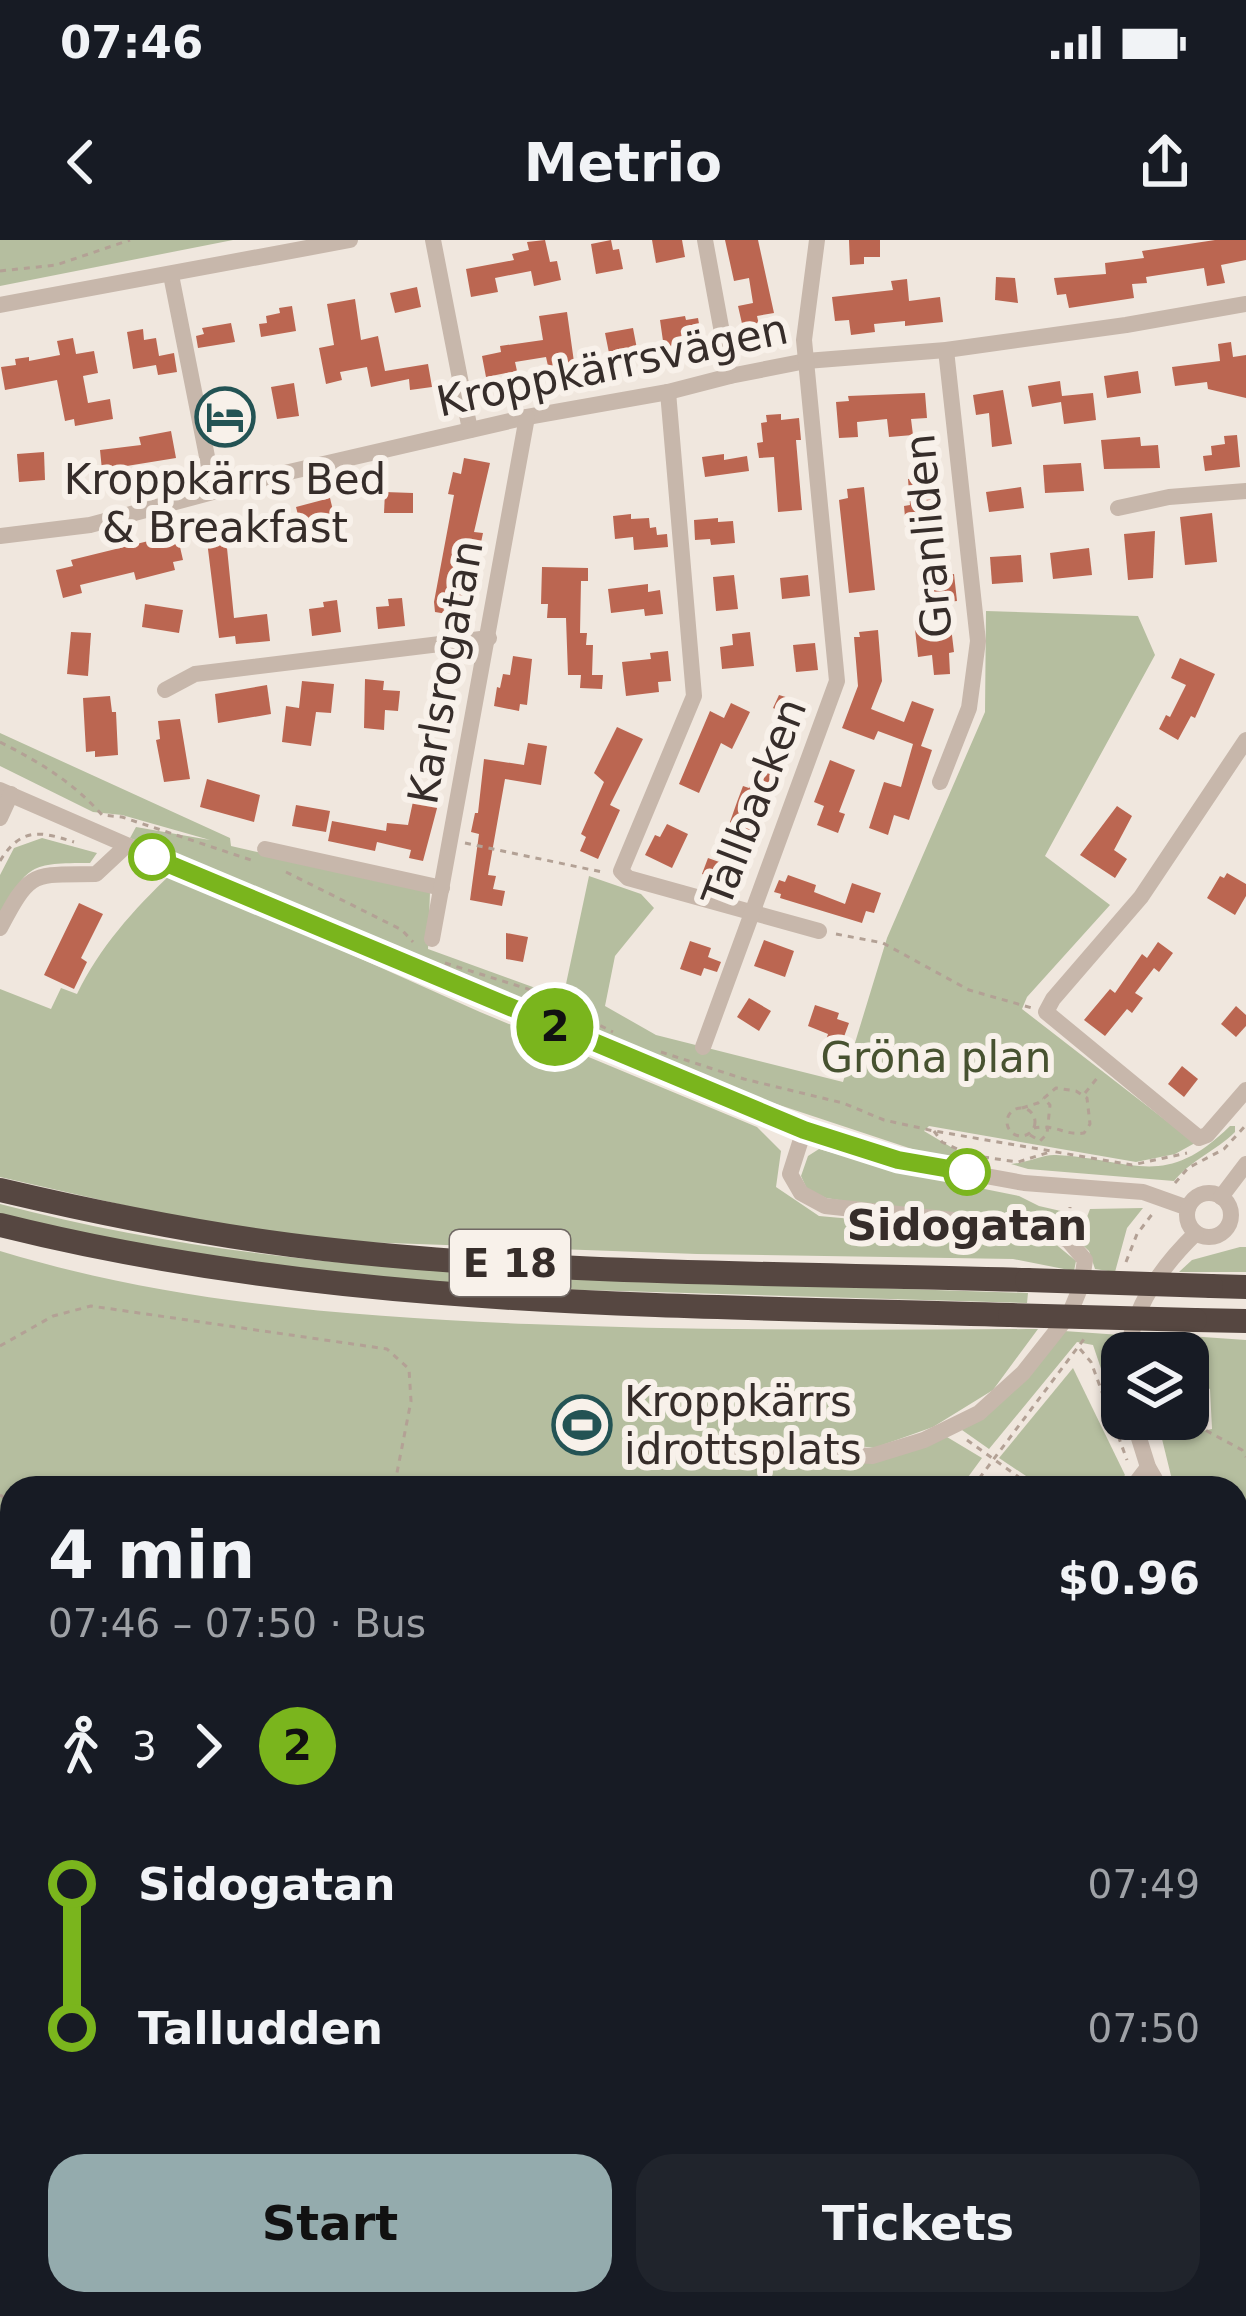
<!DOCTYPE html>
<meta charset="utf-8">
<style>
:root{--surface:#171b24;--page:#20242c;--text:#f1f3f6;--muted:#9ea1a6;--accent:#94abad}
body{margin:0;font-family:"DejaVu Sans",sans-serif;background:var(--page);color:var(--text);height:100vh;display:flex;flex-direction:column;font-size:45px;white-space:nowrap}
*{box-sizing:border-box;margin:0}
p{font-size:39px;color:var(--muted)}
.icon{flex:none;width:66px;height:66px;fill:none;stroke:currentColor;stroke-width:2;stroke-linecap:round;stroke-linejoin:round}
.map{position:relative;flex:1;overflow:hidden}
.side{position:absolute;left:0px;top:1236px;width:1248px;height:840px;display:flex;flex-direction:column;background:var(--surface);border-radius:36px 36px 0 0;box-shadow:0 3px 9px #0004}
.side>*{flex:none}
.badge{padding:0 24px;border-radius:39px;font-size:42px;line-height:78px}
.fabs{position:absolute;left:1101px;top:1092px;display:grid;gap:24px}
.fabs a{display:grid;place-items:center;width:108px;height:108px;border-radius:24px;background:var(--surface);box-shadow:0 3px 9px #0004;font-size:60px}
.map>.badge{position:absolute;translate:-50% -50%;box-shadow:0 0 0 6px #fff}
.legs{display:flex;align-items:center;gap:18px;height:132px;padding:0 48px;font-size:39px}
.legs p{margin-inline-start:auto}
.overview{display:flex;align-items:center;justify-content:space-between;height:204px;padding:0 48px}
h1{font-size:66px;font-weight:600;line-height:90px}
.cta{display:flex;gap:24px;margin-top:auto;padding:24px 48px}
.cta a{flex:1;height:138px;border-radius:36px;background:var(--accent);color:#111;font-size:48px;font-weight:600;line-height:138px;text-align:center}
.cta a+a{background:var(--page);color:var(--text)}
ul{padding:0 48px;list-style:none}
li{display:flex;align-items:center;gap:42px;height:144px;font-size:45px}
li i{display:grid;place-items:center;width:18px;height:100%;margin:0 15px;background:currentColor}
li i::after{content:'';width:30px;height:30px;margin:-15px;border:9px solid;border-radius:50%;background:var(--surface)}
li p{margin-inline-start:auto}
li:first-child i{background:linear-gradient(#0000 50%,currentColor 0)}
li:last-child i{background:linear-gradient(currentColor 50%,#0000 0)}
.status{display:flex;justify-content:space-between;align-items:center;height:84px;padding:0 60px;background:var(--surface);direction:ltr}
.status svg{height:33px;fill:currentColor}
header{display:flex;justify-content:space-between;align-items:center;height:156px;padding:0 48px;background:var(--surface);font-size:54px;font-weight:600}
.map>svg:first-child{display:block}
</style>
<div class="status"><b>07:46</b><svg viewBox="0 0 49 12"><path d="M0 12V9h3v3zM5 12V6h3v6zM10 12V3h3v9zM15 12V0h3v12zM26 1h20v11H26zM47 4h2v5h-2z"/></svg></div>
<header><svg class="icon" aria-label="back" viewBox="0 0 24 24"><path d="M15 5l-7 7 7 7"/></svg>Metrio<svg class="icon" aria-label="share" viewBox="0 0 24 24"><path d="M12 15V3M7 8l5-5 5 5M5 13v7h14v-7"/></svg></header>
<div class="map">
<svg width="1246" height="2076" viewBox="0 0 1246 2076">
<rect width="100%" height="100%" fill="#f0e7de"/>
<g fill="#b5be9f">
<polygon points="0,0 233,0 0,46"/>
<polygon points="986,371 1138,376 1155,415 1045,616 1110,665 1027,757 1022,769 1195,903 1175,914 1136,922 929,886 924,891 966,916 946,917 915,910 734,850 130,598 136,587 210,600 122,575 93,572 0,526 0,493 230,598 231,606 430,652 428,709 563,758 589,636 641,654 654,668 615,716 605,766 656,795 843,842 887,698 985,472"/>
<path d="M 42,598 L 97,613 L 90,623 C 30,623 27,624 0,678 L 0,635 L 14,608 Z"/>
<path d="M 171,634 L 480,772 L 757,887 L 781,911 L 776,947 L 819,976 L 1029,995 L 1053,1002 L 1076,1021 L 1074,1031 L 1013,1019 L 697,1014 L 331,1001 L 171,976 L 0,937 L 0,749 L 51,769 L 61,748 L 77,754 C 100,707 133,670 171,634 Z"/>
<path d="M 1230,886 L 1235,886 L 1235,892 C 1216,911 1191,920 1174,941 L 1028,929 L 1011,924 C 1027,923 1043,914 1056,915 C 1134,919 1164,951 1230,886 Z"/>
<polygon points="819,909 910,934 1019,956 1039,966 1087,977 1090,969 1143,968 1127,988 1115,1032 1095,1029 1089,1011 1074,997 826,958 807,949 801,936 808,916"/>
<path d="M 0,964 C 211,1020 426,1033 644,1040 C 772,1044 900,1049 1028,1053 L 1027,1063 L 478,1047 L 201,1019 L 0,975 Z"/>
<polygon points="1240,1007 1246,1007 1246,1032 1179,1032 1192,1020"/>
<path d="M 0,1011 C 171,1063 352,1077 529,1084 C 699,1091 868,1090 1038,1089 L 993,1150 L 933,1187 L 874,1208 L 830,1202 L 826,1221 L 947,1197 L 982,1218 L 960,1248 L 12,1248 L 12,1311 L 0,1303 Z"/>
<polygon points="1064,1091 1121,1095 1119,1131 1124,1197 1093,1105 1077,1102 989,1209 962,1190"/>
<polygon points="1145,1093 1246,1100 1246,1363 1236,1347 1236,1248 1174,1248 1162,1199 1212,1189 1210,1149 1188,1137 1188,1113 1137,1110"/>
<polygon points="1073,1128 1125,1235 1115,1248 1044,1248 999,1218"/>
<polygon points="12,1433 12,2064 364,2064 362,2067 375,2076 0,2076 0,1434"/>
</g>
<g fill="#bb6651">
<polygon points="545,0 550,22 557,21 561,40 534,46 531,31 495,38 498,52 471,57 466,29 514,20 512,14 529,10 527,2"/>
<polygon points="611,0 613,10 619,9 623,29 596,34 591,4"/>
<polygon points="652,0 682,0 685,17 656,23"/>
<polygon points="725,0 758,0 774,73 757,76 759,85 743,88 738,66 753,63 749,38 734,41"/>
<polygon points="849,0 880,0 880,17 864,17 864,24 850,25"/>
<polygon points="1215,0 1246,0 1246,20 1221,25 1225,43 1207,46 1204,28 1146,37 1147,43 1132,44 1134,58 1069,68 1066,54 1057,55 1054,38 1106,34 1105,23 1144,18 1142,11"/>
<polygon points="996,37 1015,38 1018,63 995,60"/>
<polygon points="907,39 909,61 940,57 943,82 905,86 905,81 874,84 875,92 851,95 849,80 835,81 832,57 893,50 891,41"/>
<polygon points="417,47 421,67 395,73 390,53"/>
<polygon points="355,59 361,100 378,96 385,131 428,124 432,147 410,150 409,139 371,147 367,127 340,132 342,140 326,144 319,108 334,105 327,64"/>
<polygon points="292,66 296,91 261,97 259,84 267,83 266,76 280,73 279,68"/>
<polygon points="567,72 574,122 548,126 546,117 515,122 517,131 486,137 482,116 501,112 500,106 543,100 539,76"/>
<polygon points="685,76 686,80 698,78 702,101 664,108 660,80"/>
<polygon points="231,83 235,102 198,108 196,96 204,94 202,88"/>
<polygon points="633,88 637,109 616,117 615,112 609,113 605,93"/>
<polygon points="143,89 144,100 156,98 159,116 174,113 177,132 158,135 156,125 133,129 127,92"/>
<polygon points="73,98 76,114 94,111 98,133 83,136 88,163 110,159 113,179 75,186 74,179 65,181 57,140 5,150 1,127 16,125 15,119 29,117 29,121 60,115 57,101"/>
<polygon points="1231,102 1233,117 1246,115 1246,158 1208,149 1207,142 1175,146 1172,127 1220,121 1218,104"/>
<polygon points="1138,131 1141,153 1107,158 1104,136"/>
<polygon points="1060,141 1062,156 1093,153 1096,180 1064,184 1061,162 1032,167 1028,146"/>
<polygon points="294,143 299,176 277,179 271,147"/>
<polygon points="1003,150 1012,204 992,207 989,173 976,175 973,155"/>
<polygon points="925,153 927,178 911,179 913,195 889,197 887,179 857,182 858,197 839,198 836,162 849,161 848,156"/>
<polygon points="233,160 238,188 215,193 211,164"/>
<polygon points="781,174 781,180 799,178 801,200 796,200 802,270 778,272 774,217 759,218 757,203 763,202 761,183 767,182 766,175"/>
<polygon points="171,191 176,218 102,230 100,210 141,205 139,197"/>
<polygon points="1237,195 1240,227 1205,231 1203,216 1212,215 1211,206 1225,204 1224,196"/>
<polygon points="1140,197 1141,206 1158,205 1160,228 1104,229 1101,200"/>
<polygon points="44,212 45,240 19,242 17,214"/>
<polygon points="724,214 724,220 747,216 749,231 705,237 702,217"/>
<polygon points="464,218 490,223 474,292 483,293 479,312 471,310 459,376 435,372 434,362 454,255 448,254 453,232 461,234"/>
<polygon points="1081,223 1084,251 1045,253 1043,225"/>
<polygon points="936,237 941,303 918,305 917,287 906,288 904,266 910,265 908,239"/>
<polygon points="864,247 875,350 849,353 839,260 848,258 847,249"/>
<polygon points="1021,247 1024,268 989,272 986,252"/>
<polygon points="385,252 413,253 413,273 384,273"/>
<polygon points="330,258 335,279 301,287 296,267"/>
<polygon points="1212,273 1217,322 1185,325 1180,277"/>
<polygon points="631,274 631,279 649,278 650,288 656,287 657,295 667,294 668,307 634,310 633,297 615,299 613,276"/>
<polygon points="254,276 259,302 227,308 234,378 267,374 270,401 236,404 235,396 219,398 206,293 221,290 220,282"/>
<polygon points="718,278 718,282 733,281 735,303 711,305 710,299 695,300 694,280"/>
<polygon points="1155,291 1153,338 1128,340 1124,294"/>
<polygon points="177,294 183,320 173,322 175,330 136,340 134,332 80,345 82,353 63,358 56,330 73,326 71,320"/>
<polygon points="1089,308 1092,335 1053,339 1050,313"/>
<polygon points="1021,315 1023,342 992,344 990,317"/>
<polygon points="542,327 588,328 588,341 581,341 580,393 587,393 586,405 593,405 592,435 603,435 602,449 580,448 581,435 568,435 566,378 547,378 548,364 541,364"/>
<polygon points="954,334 957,361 948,362 954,412 949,413 950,434 934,435 932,415 918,417 915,389 938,387 934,349 926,350 925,337"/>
<polygon points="734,335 738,369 716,371 713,337"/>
<polygon points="808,335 810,356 782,359 780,338"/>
<polygon points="648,344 648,352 660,350 663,374 645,376 644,369 611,373 608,349"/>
<polygon points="402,358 405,386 378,389 376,367 389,366 388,359"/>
<polygon points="337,360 341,392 312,396 309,369 324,367 323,362"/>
<polygon points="145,364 183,370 179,393 142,387"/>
<polygon points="878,390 882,441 871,469 904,482 912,461 934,469 921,506 932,510 909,580 894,575 888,595 869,588 884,542 901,547 913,504 878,491 874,500 842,488 858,446 854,397 860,397 859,392"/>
<polygon points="71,392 91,393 88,436 67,434"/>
<polygon points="750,392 754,426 722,429 720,407 733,405 732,394"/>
<polygon points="815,403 818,430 796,432 793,405"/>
<polygon points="668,411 671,441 658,442 659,452 626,456 622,422 651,419 650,413"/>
<polygon points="513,416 532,419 527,465 520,464 519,471 494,466 497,447 500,448 503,434 510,435"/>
<polygon points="1180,418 1215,434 1195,478 1191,476 1178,500 1159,489 1166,475 1170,477 1186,445 1171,438"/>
<polygon points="436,436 450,438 448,456 456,456 453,476 432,473"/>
<polygon points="365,439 384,441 383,450 400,451 398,471 385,470 384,490 364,488"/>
<polygon points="302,441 334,444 331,473 316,472 311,506 282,502 286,466 299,468"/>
<polygon points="267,445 271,474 218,483 215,454"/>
<polygon points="779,455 809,464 799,487 778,478 781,472 773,468"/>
<polygon points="110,456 112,472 116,472 118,515 95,517 95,511 86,512 83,458"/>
<polygon points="731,463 750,472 732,509 721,503 699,553 679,544 710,471 724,478"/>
<polygon points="180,479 190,539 164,542 156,500 160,499 158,481"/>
<polygon points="617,487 643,499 610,565 620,570 598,619 580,611 586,597 581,594 604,542 594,533"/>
<polygon points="528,503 547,506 541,545 505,539 488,635 496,636 493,649 505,651 502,666 470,660 479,594 471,592 475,573 478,573 484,519 524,525"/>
<polygon points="760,519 780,528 769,556 763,554 753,580 759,582 735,646 702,634 708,618 722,623 731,599 725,596 737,562 743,546 749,548"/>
<polygon points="830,520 855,530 839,572 845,574 838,593 817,585 824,566 814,562"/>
<polygon points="207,539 260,555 254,582 200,567"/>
<polygon points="415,552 440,557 423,621 409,618 411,610 377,602 375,611 328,601 332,581 386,591 387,583 408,585"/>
<polygon points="296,565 330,571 326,592 292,586"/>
<polygon points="1117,566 1132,576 1114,610 1127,619 1115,638 1080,615"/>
<polygon points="667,584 688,594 672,628 645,615 655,595 660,597"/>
<polygon points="1227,633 1246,644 1246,656 1235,675 1207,658 1220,636 1224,638"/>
<polygon points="788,635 816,645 814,652 845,664 852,643 881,653 874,673 866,671 862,683 780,658 781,654 774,652 779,640 785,642"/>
<polygon points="79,663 103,674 81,718 87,722 74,749 44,735"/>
<polygon points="506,693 528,697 523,722 506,719"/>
<polygon points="764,700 794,711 785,737 754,726"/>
<polygon points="690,701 711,708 708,717 721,722 717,732 704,728 701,736 680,729"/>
<polygon points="1158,702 1173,713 1159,732 1154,728 1135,753 1143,758 1132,773 1127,769 1105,796 1084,780 1110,749 1115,753 1142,714 1147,718"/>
<polygon points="749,758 771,771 759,791 737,777"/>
<polygon points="815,765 839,773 837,779 849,783 841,805 826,800 828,794 808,786"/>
<polygon points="1236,766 1246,775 1246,786 1236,797 1221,784"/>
<polygon points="1182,826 1198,839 1184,857 1168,844"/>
</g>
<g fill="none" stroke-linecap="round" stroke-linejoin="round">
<g stroke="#b3a195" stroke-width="3" stroke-dasharray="6 6" stroke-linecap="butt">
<polyline points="0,31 56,25 130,0"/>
<path d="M 0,502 C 39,522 73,542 102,575 L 122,577 L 254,621"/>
<polyline points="465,603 602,632"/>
<path d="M 0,621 C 21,587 40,591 74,602"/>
<polyline points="286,632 402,690 413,702"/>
<polyline points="836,694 883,703 969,750 1032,768"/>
<polyline points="445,723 528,749 613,792"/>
<polyline points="661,812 744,839 843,863 884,880 934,891 1132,925 1187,913"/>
<polyline points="1085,853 1098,837"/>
<path d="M 1022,868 L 1038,863 L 1056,848 L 1076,851 L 1087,858 L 1090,884 L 1084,893 C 1064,896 1058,884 1034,888"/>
<circle cx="1021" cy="882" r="14"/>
<polyline points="934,891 942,902 968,914"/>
<polyline points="1030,895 1040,901 1047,894 1050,865 1043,858"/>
<polyline points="983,917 1018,922 1050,912"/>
<polyline points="1175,943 1188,928 1224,909 1246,885"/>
<polyline points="1069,980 1070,967"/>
<polyline points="1126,1022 1137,994 1153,973"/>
<polyline points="0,1106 53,1076 91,1066 387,1109 409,1129 411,1161 394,1248"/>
<polyline points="1080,1109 1091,1122 1127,1220"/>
<polyline points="1185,1179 1242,1210 1246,1217"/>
<polyline points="967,1200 1034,1248"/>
<polyline points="972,1248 1084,1099"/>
<polyline points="0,1255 12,1262"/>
<polyline points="0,1287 12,1295"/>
<polyline points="0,1704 12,1676"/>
<polyline points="365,2064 379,2076"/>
<polyline points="1044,2064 1057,2076"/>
<polyline points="112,2076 125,2064"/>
<polyline points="337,2076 353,2064"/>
</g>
<g stroke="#c7b7ab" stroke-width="16">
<polyline points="433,0 470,190"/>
<polyline points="705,0 730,136"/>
<polyline points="171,35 214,252"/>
<polyline points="0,65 350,0"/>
<polyline points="668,152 694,456 621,631 628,638 819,691"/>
<polyline points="1118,268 1169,257 1246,251"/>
<polyline points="0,296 90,285 276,235 527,177 668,152 730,136 806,121 946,110 1126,85 1246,64"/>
<polyline points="165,450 195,434 489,398"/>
<polyline points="1246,500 1141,657 1053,759 1046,772 1199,898 1207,895 1246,850"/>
<polyline points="940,542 969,468 978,401 946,110"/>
<polyline points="0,550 414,730 804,890 898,920 1024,943 1143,952 1188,968"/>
<polyline points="0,578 11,554"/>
<polyline points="265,609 442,648"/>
<path d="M 0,688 C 31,629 32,635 96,634 L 126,606"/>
<polyline points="432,699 527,177"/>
<polyline points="703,807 837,441 804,100 817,0"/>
<circle cx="1209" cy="975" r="22"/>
<polyline points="1221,957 1246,924"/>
<path d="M 1128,1113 C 1133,1066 1163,1025 1196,993"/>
<polyline points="1133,1179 1148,1227 1160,1248"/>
<polyline points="650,1205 872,1216 924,1200 979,1173 1023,1133 1069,1075 1081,1046 1085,1020 1068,1000 1037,989 825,966 801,953 790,934 804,890"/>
<polyline points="1132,1248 1148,1227"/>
<polyline points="1236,1383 1246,1401"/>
<polyline points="1236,1433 1246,1428"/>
<polyline points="1236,1719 1246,1726"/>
<polyline points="1236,1934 1246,1923"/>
<polyline points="479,2076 490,2064"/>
<polyline points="812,2076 823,2064"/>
<polyline points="1115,2076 1125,2064"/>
</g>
<g stroke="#564741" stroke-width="24">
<path d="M 0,950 C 106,975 215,997 324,1009 C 556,1035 793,1033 1027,1040"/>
<path d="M 0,985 C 331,1068 671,1065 1010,1075"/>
<polyline points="1211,1046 1246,1047"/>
<polyline points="1195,1080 1246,1081"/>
</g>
<g stroke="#564741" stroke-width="24">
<polyline points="1027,1040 1211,1046"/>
<polyline points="1010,1075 1195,1080"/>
</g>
</g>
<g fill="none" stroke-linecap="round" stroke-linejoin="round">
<defs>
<polyline id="line-1" points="152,617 804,890 898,920 967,932"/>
</defs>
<use href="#line-1" stroke="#fff" stroke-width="27"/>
<use href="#line-1" stroke="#7ab51d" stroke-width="18"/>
</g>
<defs>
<symbol id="hotel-ring" viewBox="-11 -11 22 22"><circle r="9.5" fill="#f8f1ea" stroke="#235354" stroke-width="1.5"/><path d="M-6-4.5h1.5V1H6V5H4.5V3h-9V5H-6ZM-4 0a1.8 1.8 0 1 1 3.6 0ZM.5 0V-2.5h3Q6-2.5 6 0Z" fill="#235354"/></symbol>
<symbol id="stadium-ring" viewBox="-11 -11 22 22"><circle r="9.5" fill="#f8f1ea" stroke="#235354" stroke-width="1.5"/><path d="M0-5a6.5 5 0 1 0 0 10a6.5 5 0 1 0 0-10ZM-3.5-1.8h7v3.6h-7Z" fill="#235354"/></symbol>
</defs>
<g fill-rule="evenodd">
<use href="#hotel-ring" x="192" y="144" width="66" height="66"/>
<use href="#stadium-ring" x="549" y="1152" width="66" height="66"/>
</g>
<g fill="#fff" stroke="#7ab51d" stroke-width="6">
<circle cx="152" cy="617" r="21"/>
<circle cx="967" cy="932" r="21"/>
</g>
<g text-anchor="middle" stroke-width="12" stroke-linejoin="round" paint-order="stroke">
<rect fill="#f8f1ea" stroke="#706864" stroke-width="3" x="450" y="990" width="120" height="66" rx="9"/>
<g font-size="39" font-weight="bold" fill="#362d2a">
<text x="510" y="1037">E 18</text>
</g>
<g font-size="42" fill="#362d2a" stroke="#f8f1ea">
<text transform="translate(612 125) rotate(-12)" y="15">Kroppkärrsvägen</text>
<text transform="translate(928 296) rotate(-95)" y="15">Granliden</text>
<text transform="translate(445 432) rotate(-80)" y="15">Karlsrogatan</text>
<text transform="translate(754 562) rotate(-69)" y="15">Tallbacken</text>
</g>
<g font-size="42" fill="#362d2a" stroke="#f8f1ea">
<text x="225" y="254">Kroppkärrs Bed<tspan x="225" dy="48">&amp; Breakfast</tspan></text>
<text x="624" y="1176" text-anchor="start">Kroppkärrs<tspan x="624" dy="48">idrottsplats</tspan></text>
</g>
<g font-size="42" fill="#475230" stroke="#f8f1ea">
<text x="936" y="832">Gröna plan</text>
</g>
<g font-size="42" font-weight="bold" fill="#362d2a" stroke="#f8f1ea">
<text x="967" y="1000">Sidogatan</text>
</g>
</g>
</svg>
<div class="fabs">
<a><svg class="icon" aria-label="layers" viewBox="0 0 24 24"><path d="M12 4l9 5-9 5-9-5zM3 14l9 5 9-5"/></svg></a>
</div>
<b class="badge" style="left:555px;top:787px;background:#7ab51d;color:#111">2</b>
<section class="side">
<div class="overview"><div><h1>4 min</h1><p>07:46 – 07:50 · Bus</p></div><b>$0.96</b></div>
<div class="legs"><svg class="icon" aria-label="walk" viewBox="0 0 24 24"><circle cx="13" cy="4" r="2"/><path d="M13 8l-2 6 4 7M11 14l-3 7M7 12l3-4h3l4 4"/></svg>3<svg class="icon" aria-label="forward" viewBox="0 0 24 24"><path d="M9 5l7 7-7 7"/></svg><b class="badge" style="background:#7ab51d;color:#111">2</b></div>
<ul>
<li><i style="color:#7ab51d"></i><b>Sidogatan</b><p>07:49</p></li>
<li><i style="color:#7ab51d"></i><b>Talludden</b><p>07:50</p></li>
</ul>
<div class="cta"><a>Start</a><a>Tickets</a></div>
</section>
</div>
